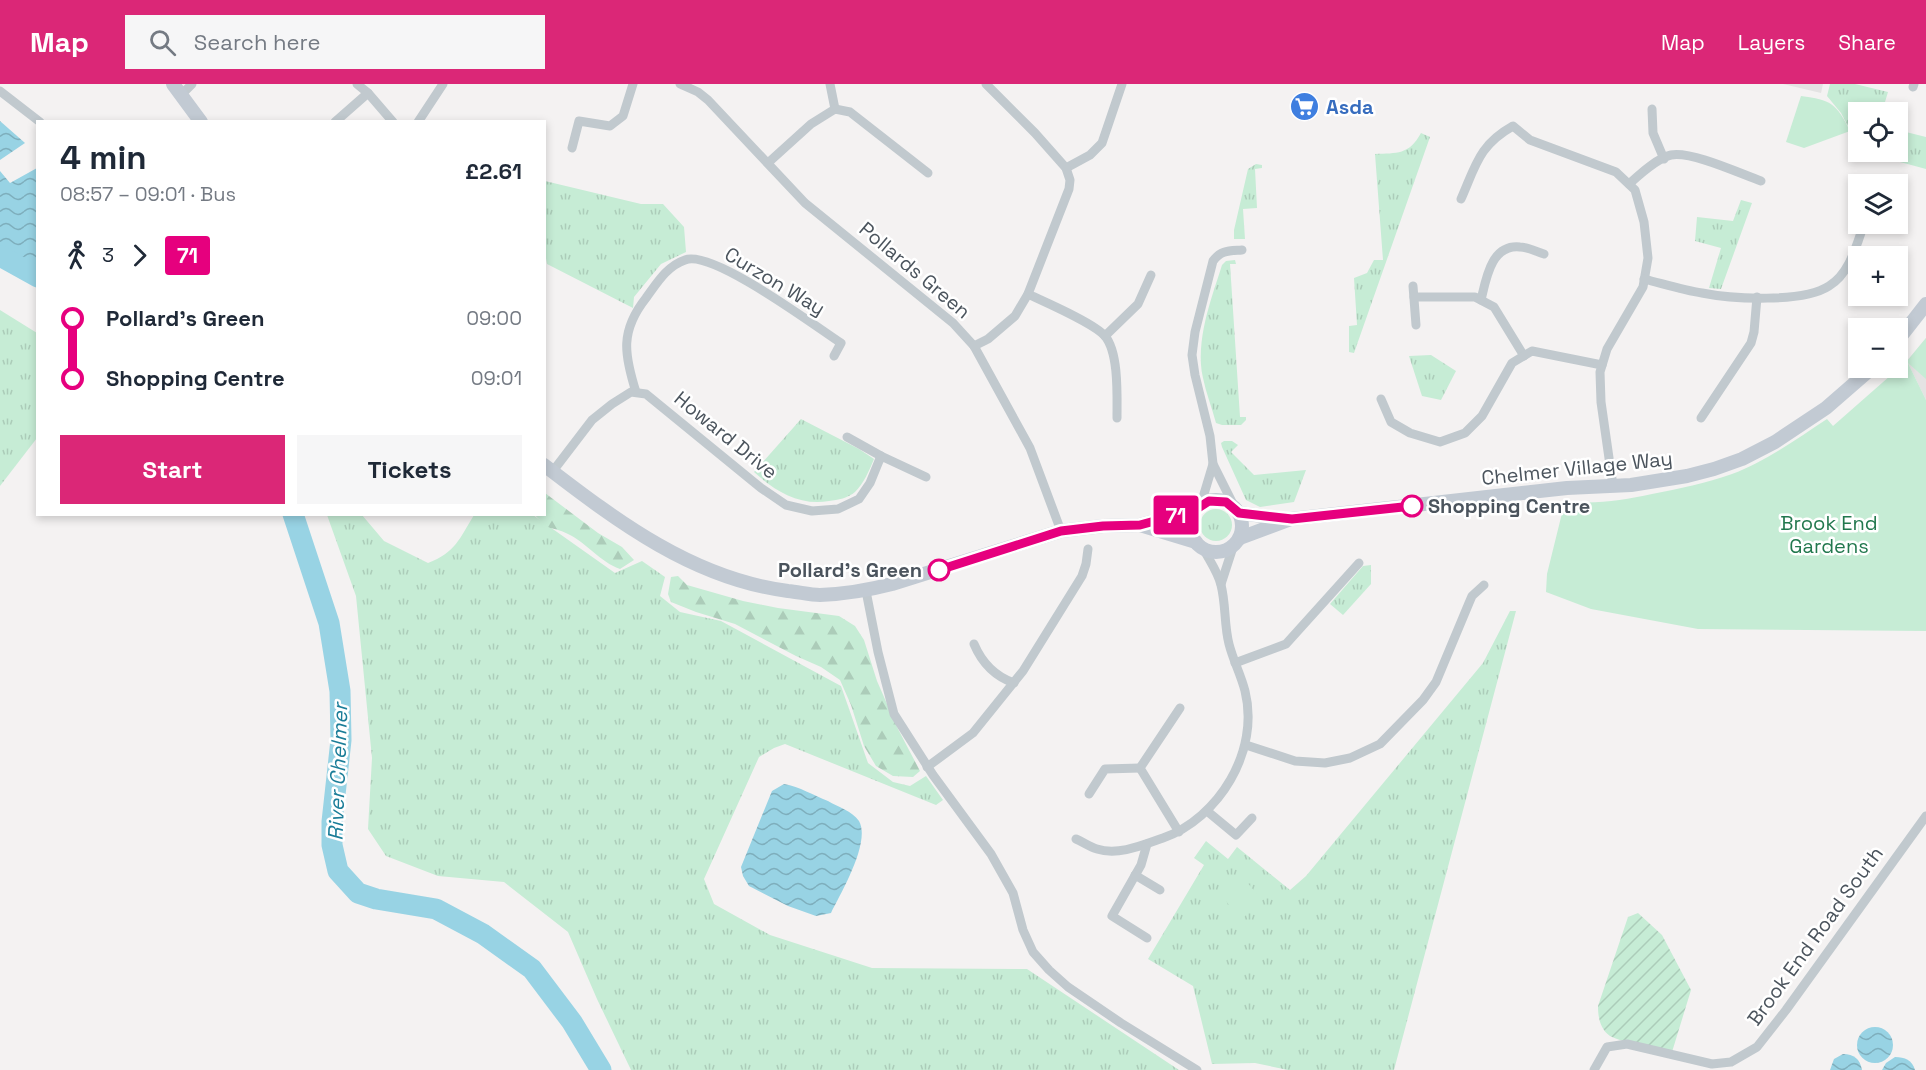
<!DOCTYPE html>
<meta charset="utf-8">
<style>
:root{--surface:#fff;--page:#f6f6f7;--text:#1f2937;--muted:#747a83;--accent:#db2777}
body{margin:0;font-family:"Space Grotesk",sans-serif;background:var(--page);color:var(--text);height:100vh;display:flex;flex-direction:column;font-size:22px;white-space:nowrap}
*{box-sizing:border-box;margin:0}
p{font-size:20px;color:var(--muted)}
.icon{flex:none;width:33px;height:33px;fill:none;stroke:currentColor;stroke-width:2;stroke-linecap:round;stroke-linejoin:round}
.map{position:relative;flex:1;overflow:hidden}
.side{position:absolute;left:36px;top:36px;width:510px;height:396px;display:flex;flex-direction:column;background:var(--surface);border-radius:0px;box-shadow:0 3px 9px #0003}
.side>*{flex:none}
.badge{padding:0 12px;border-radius:4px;font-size:21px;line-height:39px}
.buttons{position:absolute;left:1848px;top:18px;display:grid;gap:12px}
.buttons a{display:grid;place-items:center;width:60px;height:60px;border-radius:0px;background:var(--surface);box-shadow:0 3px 9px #0003;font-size:30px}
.map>.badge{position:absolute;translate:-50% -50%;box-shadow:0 0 0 3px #fff}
.legs{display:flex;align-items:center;gap:9px;height:66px;padding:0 24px;font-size:20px}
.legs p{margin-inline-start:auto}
.summary{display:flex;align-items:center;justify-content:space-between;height:102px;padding:0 24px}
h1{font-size:33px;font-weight:700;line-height:45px}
.cta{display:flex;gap:12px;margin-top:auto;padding:12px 24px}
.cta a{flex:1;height:69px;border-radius:0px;background:var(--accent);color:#fff;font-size:24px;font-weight:700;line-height:69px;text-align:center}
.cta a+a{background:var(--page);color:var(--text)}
ul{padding:0 24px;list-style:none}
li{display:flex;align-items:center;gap:21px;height:60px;font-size:22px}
li i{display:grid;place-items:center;width:9px;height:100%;margin:0 8px;background:currentColor}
li i::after{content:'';width:15px;height:15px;margin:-8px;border:4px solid;border-radius:50%;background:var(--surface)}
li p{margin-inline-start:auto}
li:first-child i{background:linear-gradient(#0000 50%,currentColor 0)}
li:last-child i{background:linear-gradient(currentColor 50%,#0000 0)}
header{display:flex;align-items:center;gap:36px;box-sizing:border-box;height:84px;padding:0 30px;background:var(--accent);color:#fff}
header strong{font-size:28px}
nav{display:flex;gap:33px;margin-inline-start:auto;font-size:21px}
.search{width:420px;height:54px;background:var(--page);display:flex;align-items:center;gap:15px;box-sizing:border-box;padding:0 21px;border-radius:0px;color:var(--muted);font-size:22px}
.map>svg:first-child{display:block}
</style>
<header>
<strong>Map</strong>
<div class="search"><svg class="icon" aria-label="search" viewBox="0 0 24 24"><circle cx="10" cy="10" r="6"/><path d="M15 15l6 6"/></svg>Search here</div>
<nav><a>Map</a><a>Layers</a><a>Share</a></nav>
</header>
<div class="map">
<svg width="1926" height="986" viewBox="0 0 1926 986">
<defs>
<pattern id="grass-tufts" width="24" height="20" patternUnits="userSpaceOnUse" patternTransform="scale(1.5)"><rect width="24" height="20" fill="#c6ecd5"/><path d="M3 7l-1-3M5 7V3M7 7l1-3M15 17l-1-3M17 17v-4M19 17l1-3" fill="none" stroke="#acccb9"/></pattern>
<pattern id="forest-firs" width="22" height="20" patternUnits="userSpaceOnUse" patternTransform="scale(1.5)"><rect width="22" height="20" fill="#c6ecd5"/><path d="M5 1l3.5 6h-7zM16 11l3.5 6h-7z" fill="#acccb9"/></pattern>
<pattern id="garden-furrows" width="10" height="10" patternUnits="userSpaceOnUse" patternTransform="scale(1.5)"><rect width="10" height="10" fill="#c6ecd5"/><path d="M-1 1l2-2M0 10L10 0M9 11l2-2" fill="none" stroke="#acccb9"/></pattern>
<pattern id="water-waves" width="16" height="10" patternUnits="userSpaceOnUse" patternTransform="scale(1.5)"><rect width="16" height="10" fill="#98d3e4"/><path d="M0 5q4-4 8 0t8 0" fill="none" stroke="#7eaebc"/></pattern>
</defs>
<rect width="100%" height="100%" fill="#f4f2f2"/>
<g fill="#e4e3e3">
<polygon points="1783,0 1823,0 1821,9"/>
<polygon points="1926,254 1926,316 1907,277"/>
</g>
<g fill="url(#grass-tufts)">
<polygon points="1830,0 1855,0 1888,8 1882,28 1858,28 1858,61 1841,29 1827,12"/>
<polygon points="1898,46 1926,53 1926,85 1863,68 1898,68"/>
<path d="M 1421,49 L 1430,53 L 1354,269 L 1349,268 L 1349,242 L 1357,241 L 1354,194 L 1367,189 L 1374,176 L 1383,176 L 1375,70 C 1397,69 1409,71 1421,49 Z"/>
<polygon points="1256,80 1262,81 1262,84 1255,85 1257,124 1243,125 1245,155 1234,155 1234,146 1248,85"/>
<polygon points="545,97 641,120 663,120 684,143 686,168 661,180 634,213 633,224 547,180 544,163"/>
<polygon points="1741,116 1752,119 1721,205 1709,204 1721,164 1695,157 1697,133 1733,137"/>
<path d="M 1235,176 L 1236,180 L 1230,180 L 1240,333 L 1246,333 L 1246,336 L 1241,341 L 1222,341 L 1216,339 C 1212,324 1206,309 1203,294 C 1195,257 1211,216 1222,181 L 1226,177 Z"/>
<polygon points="0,226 37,249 37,354 0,402"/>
<polygon points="1431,271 1456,287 1441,316 1422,312 1409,272"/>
<path d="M 801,335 L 859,365 L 874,375 C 869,387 864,399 855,408 C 848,414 838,416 829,417 C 799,422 775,407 754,388 Z"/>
<polygon points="1224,357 1232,357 1238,361 1231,368 1254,391 1306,386 1294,418 1260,423 1246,416 1222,363 1221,359"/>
<circle cx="1216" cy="441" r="16"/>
<path d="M 327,431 L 362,431 L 384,457 L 428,479 C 455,469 460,454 474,431 L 533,431 L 615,489 L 642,477 L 665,493 L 660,512 L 680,528 L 721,537 L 841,602 L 868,679 L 893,698 L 910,702 L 926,692 L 943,716 L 936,721 L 785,660 L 774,664 L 759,673 L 704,795 L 714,820 L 770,851 L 872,884 L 1027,885 L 1179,986 L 631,986 L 597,915 L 568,848 L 504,798 L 438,792 L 386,772 L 368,745 L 372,674 L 356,512 Z"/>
<polygon points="1371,481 1371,500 1343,531 1330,520 1363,482"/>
<polygon points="1510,527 1516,527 1394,986 1288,986 1255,979 1212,980 1193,902 1148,875 1204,781 1194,774 1206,757 1228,775 1237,763 1290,806 1306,792 1483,579"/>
</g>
<g fill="url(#forest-firs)">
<path d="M 545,409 L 598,449 L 622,463 L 634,476 L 620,485 C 600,478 587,459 568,450 C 550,441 550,449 535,431 L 544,430 Z"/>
<polygon points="678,492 687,501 743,517 778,524 839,532 855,542 864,556 877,597 898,645 920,687 913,693 893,692 876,682 864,662 851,621 840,596 821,583 796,572 735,540 696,528 671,518 668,510 671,493"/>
</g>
<g fill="#c6ecd5">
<path d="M 1801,12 C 1831,16 1836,19 1850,47 L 1804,64 L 1786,58 Z"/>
<path d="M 1926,254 L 1926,295 L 1908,279 L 1926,316 L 1926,547 L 1698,545 L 1591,525 L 1546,508 L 1547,490 L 1565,417 C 1594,421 1623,416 1652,410 C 1679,405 1706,399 1732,390 C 1765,378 1798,354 1827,335 L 1833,342 L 1907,277 Z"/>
<polygon points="1246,797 1262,816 1241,836 1225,816"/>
</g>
<path fill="url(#garden-furrows)" d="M 1638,829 L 1662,851 L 1691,906 L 1672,968 C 1656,964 1623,959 1610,952 C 1600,945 1598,933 1598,922 L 1628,833 Z"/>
<g fill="url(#water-waves)">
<polygon points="0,37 25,59 0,76"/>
<polygon points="37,84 37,189 18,178 0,172 0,87 10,99"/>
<path d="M 784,700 C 800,703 813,711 828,717 C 838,723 852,727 859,737 C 871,758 841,809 831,829 L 816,832 L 788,822 L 749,802 L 743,792 L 741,783 L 772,707 Z"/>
<circle cx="1875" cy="961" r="18"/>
<path d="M 1843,970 C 1854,970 1860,975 1862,986 L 1830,986 L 1834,975 Z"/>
<path d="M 1895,973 C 1905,973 1912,976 1915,986 L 1882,986 L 1886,979 Z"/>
</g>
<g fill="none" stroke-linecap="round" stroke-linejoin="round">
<g stroke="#98d3e4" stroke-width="21">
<polyline points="0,172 38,193"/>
<polyline points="293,430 329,539 340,607 341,656 332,738 332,761 338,787 358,809 376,815 436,825 483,850 532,885 572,938 601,986"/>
</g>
<g stroke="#c1c9ce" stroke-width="9">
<polyline points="357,0 368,9 393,38"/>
<polyline points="680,0 698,8 708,16 805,119 953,239 974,262 1030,364 1061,447"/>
<polyline points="830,0 835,25"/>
<polyline points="1913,3 1914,0"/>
<polyline points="0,7 40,38"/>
<polyline points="181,11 192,0"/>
<polyline points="1652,25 1653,49 1664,75"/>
<polyline points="335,38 368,9"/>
<polyline points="418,38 443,0"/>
<polyline points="572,64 579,37 610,42 623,32 633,0"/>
<polyline points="769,78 811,40 835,25 850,28 928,89"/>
<polyline points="1066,84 1090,71 1102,59 1122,0"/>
<path d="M 1629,100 C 1639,91 1657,74 1671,71 C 1692,67 1741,90 1761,97"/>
<path d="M 1461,115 C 1476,81 1479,61 1513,42 L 1530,56 L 1616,88 L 1635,106 L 1644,138 L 1648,174 L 1643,203 L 1607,265 L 1600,288 L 1601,318 L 1613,402"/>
<path d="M 1644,195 C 1664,200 1683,206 1702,209 C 1732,215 1803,219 1829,202 C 1850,189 1856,162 1864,140"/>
<polyline points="1413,202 1416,241"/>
<path d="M 1028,210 C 1045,218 1094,239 1105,252 C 1119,269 1117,312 1117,334"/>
<polyline points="1414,213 1475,213 1494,223 1524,272"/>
<path d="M 1481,216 C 1486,195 1491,160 1520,163 C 1528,163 1537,168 1544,170"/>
<polyline points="1105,252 1138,220 1151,191"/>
<polyline points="974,262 988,255 1015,232 1028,210 1069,105 1070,96 1066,84 1035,49 986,0"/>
<path d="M 636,308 C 624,270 620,247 646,214 C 657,199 667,182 685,176 C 712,165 815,242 841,259 L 834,272"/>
<polyline points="1381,315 1391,338 1410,349 1440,358 1465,349 1482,332 1512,279 1532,267 1602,281"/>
<polyline points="1701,334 1751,259 1754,248 1757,213"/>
<polyline points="847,353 881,372"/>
<polyline points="553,387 592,336 612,320 631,308 646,310 761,404 786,421 812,427 838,425 859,415 870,399 881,372 926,393"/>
<polyline points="1201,420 1213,380"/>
<path d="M 1234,422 L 1213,380 L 1210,352 L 1195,291 L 1192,271 L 1195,248 L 1213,177 C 1221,166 1229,167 1242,166"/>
<polyline points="1221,500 1234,460"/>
<polyline points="866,507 878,568 894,630 933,691 991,770 1013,809 1023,846 1033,868 1049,886 1068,903 1121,939 1197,986"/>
<path d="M 974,560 C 982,579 994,592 1014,599"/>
<polyline points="1235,579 1286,560 1359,479"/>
<polyline points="1246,661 1295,677 1325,679 1350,674 1380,660 1423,616 1436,598 1469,519 1472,512 1484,501"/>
<polyline points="927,683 973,649 1023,587 1082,492 1086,480 1088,465"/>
<polyline points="1089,710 1105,685 1140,684"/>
<polyline points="1207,727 1236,751 1252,734"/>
<polyline points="1179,748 1140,684 1180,624"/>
<path d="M 1076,755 C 1083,758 1090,763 1097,765 C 1118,772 1143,761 1163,754 C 1219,734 1260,667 1245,607 C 1241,591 1233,576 1229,560 C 1224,541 1226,520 1221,501 C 1218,488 1209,476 1203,464"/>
<polyline points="1147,760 1141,781 1112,832 1147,854"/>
<polyline points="1135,791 1160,806"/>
<polyline points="1594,986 1607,963 1627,960 1712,980 1731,978 1757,963 1786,926 1926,732"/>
</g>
<g stroke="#c2cad3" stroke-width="14">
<polyline points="173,0 201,38"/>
<polyline points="1898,256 1926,220"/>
<path d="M 544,381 C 618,438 694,495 788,507 C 799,508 810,511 820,511 C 845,510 869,506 892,500 L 1061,447 L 1103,442 L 1140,441 L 1195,426"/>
<circle cx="1216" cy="442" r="26"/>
<polyline points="1239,429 1286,435"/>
<polyline points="1140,441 1196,458"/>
<polyline points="1240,454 1291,435 1567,404 1631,401 1687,392 1714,385 1742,375 1775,358 1826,324 1872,284"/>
</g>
</g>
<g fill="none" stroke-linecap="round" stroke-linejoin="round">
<defs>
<polyline id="line-1" points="939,486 1061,447 1103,442 1140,441 1195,426 1209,417 1226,418 1239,429 1292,435 1412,422"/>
</defs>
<use href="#line-1" stroke="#fff" stroke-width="14"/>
<use href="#line-1" stroke="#e6007e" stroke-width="9"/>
</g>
<defs>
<symbol id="supermarket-disc" viewBox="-11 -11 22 22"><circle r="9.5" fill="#3f7fe0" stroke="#fff"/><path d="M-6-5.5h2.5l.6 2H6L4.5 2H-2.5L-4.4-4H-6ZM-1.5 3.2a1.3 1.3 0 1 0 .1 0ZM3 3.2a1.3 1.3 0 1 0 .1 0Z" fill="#fff"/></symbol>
</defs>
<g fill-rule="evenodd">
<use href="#supermarket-disc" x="1288" y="6" width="33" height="33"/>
</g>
<g fill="#fff" stroke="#e6007e" stroke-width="3">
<circle cx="1412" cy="422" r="10"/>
<circle cx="939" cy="486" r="10"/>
</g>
<g text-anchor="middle" stroke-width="5" stroke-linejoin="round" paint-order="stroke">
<g font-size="20" font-weight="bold" fill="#366cbe" stroke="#fff" text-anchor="start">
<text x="1326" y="30">Asda</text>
</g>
<g font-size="20" fill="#4b545d" stroke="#fff">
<text transform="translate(915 186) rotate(40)" y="7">Pollards Green</text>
<text transform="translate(775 197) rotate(31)" y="7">Curzon Way</text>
<text transform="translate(726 351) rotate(39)" y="7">Howard Drive</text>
<text transform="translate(1577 384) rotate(-6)" y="7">Chelmer Village Way</text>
<text transform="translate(1815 852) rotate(-54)" y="7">Brook End Road South</text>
</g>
<g font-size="20" font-weight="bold" fill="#4b545d" stroke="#fff" text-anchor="start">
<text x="1428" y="429">Shopping Centre</text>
<text x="922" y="493" text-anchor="end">Pollard's Green</text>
</g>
<g font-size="20" fill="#22784e" stroke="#fff">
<text x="1829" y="446">Brook End<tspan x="1829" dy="23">Gardens</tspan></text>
</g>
<g font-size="21" font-style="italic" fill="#1b7d98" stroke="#fff">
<text transform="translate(338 688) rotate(-88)" y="7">River Chelmer</text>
</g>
</g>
</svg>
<div class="buttons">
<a><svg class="icon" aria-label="locate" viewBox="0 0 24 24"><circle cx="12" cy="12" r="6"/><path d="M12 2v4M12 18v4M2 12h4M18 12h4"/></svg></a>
<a><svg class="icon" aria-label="layers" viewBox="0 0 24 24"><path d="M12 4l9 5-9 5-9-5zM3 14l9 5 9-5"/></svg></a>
<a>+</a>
<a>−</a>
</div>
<b class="badge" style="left:1176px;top:431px;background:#e6007e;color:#fff">71</b>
<section class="side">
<div class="summary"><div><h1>4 min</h1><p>08:57 – 09:01 · Bus</p></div><b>£2.61</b></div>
<div class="legs"><svg class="icon" aria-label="walk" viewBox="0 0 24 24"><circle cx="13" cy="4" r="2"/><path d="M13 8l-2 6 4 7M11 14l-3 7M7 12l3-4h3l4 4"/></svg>3<svg class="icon" aria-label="forward" viewBox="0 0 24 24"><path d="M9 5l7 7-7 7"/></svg><b class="badge" style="background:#e6007e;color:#fff">71</b></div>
<ul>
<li><i style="color:#e6007e"></i><b>Pollard's Green</b><p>09:00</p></li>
<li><i style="color:#e6007e"></i><b>Shopping Centre</b><p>09:01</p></li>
</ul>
<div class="cta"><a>Start</a><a>Tickets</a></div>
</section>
</div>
